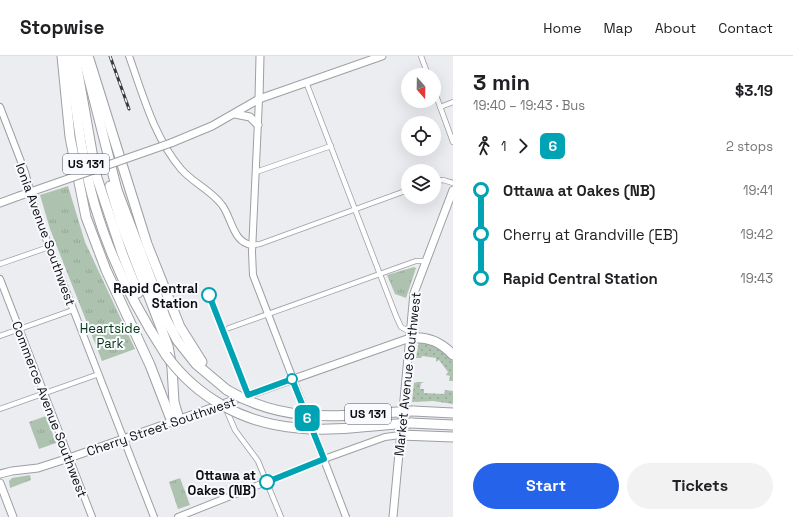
<!DOCTYPE html>
<meta charset="utf-8">
<style>
:root{--surface:#fff;--page:#f2f2f2;--text:#202124;--muted:#757577;--line:#e0e0e0;--accent:#2563eb}
body{margin:0;font-family:"Space Grotesk",sans-serif;background:var(--page);color:var(--text);height:100vh;display:flex;flex-direction:column;font-size:15px;white-space:nowrap}
*{box-sizing:border-box;margin:0}
p{font-size:13px;color:var(--muted)}
.icon{flex:none;width:22px;height:22px;fill:none;stroke:currentColor;stroke-width:2;stroke-linecap:round;stroke-linejoin:round}
.map{position:relative;flex:1;overflow:hidden}
.details{display:flex;flex-direction:column;background:var(--surface);width:340px}
.details>*{flex:none}
.badge{padding:0 8px;border-radius:6px;font-size:14px;line-height:26px}
.needle{width:26px;rotate:160deg}
.buttons{position:absolute;left:401px;top:12px;display:grid;gap:8px}
.buttons a{display:grid;place-items:center;width:40px;height:40px;border-radius:50%;background:var(--surface);box-shadow:0 4px 16px #0002;font-size:20px}
.map>.badge{position:absolute;translate:-50% -50%;box-shadow:0 0 0 2px #fff}
.legs{display:flex;align-items:center;gap:6px;height:44px;padding:0 20px;font-size:13px}
.legs p{margin-inline-start:auto}
.head{display:flex;align-items:center;justify-content:space-between;height:68px;padding:0 20px}
h1{font-size:22px;font-weight:700;line-height:30px}
.cta{display:flex;gap:8px;margin-top:auto;padding:8px 20px}
.cta a{flex:1;height:46px;border-radius:24px;background:var(--accent);color:#fff;font-size:16px;font-weight:700;line-height:46px;text-align:center}
.cta a+a{background:var(--page);color:var(--text)}
ul{padding:0 20px;list-style:none}
li{display:flex;align-items:center;gap:14px;height:44px;font-size:15px}
li i{display:grid;place-items:center;width:6px;height:100%;margin:0 5px;background:currentColor}
li i::after{content:'';width:10px;height:10px;margin:-5px;border:3px solid;border-radius:50%;background:var(--surface)}
li p{margin-inline-start:auto}
li:first-child i{background:linear-gradient(#0000 50%,currentColor 0)}
li:last-child i{background:linear-gradient(currentColor 50%,#0000 0)}
header{display:flex;align-items:center;gap:24px;box-sizing:border-box;height:56px;padding:0 20px;background:var(--surface);border-bottom:1px solid var(--line)}
header strong{font-size:19px}
nav{display:flex;gap:22px;margin-inline-start:auto;font-size:14px}
main{display:flex;flex:1;min-height:0}
.map>svg:first-child{display:block}
</style>
<header>
<strong>Stopwise</strong>
<nav><a>Home</a><a>Map</a><a>About</a><a>Contact</a></nav>
</header>
<main>
<div class="map">
<svg width="453" height="461" viewBox="0 0 453 461">
<defs>
<pattern id="grass-dots" width="8" height="8" patternUnits="userSpaceOnUse"><rect width="8" height="8" fill="#aec3af"/><path d="M2 2h.1M6 6h.1" fill="none" stroke="#94a696" stroke-width="1.8" stroke-linecap="round"/></pattern>
<pattern id="park-tufts" width="24" height="20" patternUnits="userSpaceOnUse"><rect width="24" height="20" fill="#aec3af"/><path d="M3 7l-1-3M5 7V3M7 7l1-3M15 17l-1-3M17 17v-4M19 17l1-3" fill="none" stroke="#94a696"/></pattern>
</defs>
<rect width="100%" height="100%" fill="#ebedf1"/>
<g fill="url(#grass-dots)">
<polygon points="419,286 436,290 453,305 453,325 449,325 450,320 446,319 448,316 439,304 436,306 436,302 422,300 421,302 416,302"/>
<polygon points="417,326 424,326 421,327 420,333 424,333 424,337 444,338 445,334 453,335 453,348 433,345 412,346 414,327"/>
</g>
<g fill="url(#park-tufts)">
<polygon points="68,130 85,186 135,293 102,305 50,173 40,139"/>
<polygon points="414,211 416,212 406,242 395,238 387,219"/>
<polygon points="46,360 56,387 39,393 29,366"/>
<polygon points="30,419 31,424 10,432 9,425 12,422"/>
<polygon points="180,422 190,449 178,453 169,426"/>
</g>
<polygon fill="#aec3af" points="63,137 66,148 48,153 45,143"/>
<g fill="none" stroke-linecap="round" stroke-linejoin="round">
<defs>
<g id="minor">
<polyline points="421,0 428,19"/>
<polyline points="306,26 396,260 401,271 410,276"/>
<polyline points="434,34 453,86"/>
<polyline points="440,51 453,46"/>
<polyline points="256,116 331,90"/>
<polyline points="434,125 443,124 453,127"/>
<polyline points="253,189 260,188 408,134"/>
<polyline points="0,208 49,191"/>
<polyline points="229,272 416,205 425,205"/>
<polyline points="0,280 73,254"/>
<polyline points="0,353 99,318"/>
<polyline points="226,353 235,374 258,405 281,461"/>
</g>
<g id="tertiary">
<path d="M 129,0 C 143,39 154,81 181,113 C 193,127 211,134 222,149 C 232,162 233,188 253,189"/>
<polyline points="259,43 252,196 253,219 346,461"/>
<polyline points="0,51 25,116 36,155 49,191 154,461"/>
<polyline points="0,223 92,461"/>
<polyline points="178,461 324,403 385,381 400,379"/>
</g>
<g id="secondary">
<polyline points="259,43 260,0"/>
<polyline points="235,58 250,61 258,69"/>
<polyline points="171,87 212,70 259,43 382,0"/>
<polyline points="0,147 19,140"/>
<polyline points="0,418 12,415 38,412 69,402 410,282"/>
<polyline points="393,461 414,237 453,134"/>
</g>
<polyline id="primary" points="0,427 13,461"/>
<g id="motorway">
<polyline points="62,0 70,81 86,161 106,214 150,309 172,366"/>
<path d="M 69,0 C 76,50 81,102 95,150 C 110,202 136,253 166,299"/>
<polyline points="75,0 96,119 122,197 138,237"/>
<polyline points="83,0 117,134 166,263 177,284 196,308 227,334"/>
<polyline points="89,3 147,188 180,271 202,306"/>
<polyline points="110,130 122,170 168,290 172,312 174,346 179,363"/>
<path d="M 410,282 C 428,280 441,286 453,299"/>
<polyline points="413,355 453,357"/>
<polyline points="411,367 453,369"/>
<polyline points="400,379 453,381"/>
</g>
</defs>
<use href="#minor" stroke="#9d9fa3" stroke-width="6"/>
<use href="#tertiary" stroke="#9d9fa3" stroke-width="8"/>
<use href="#secondary" stroke="#9d9fa3" stroke-width="9"/>
<use href="#primary" stroke="#9d9fa3" stroke-width="9"/>
<use href="#motorway" stroke="#9d9fa3" stroke-width="11"/>
<use href="#minor" stroke="#fff" stroke-width="4.5"/>
<use href="#tertiary" stroke="#fff" stroke-width="6"/>
<use href="#secondary" stroke="#fff" stroke-width="7"/>
<use href="#primary" stroke="#fff" stroke-width="7"/>
<use href="#motorway" stroke="#fff" stroke-width="9"/>
<defs>
<polyline id="rail" points="110,0 129,53"/>
</defs>
<use href="#rail" stroke="#3a3a3d" stroke-width="3"/>
<use href="#rail" stroke="#f8faff" stroke-width="1.5" stroke-dasharray="4.5" stroke-linecap="butt"/>
<defs>
<polyline id="secondary-bridge" points="19,140 171,87"/>
<g id="motorway-bridge">
<path d="M 166,299 C 197,342 245,368 298,372 C 335,376 374,369 411,367"/>
<path d="M 227,334 C 288,370 345,359 413,355"/>
</g>
</defs>
<use href="#secondary-bridge" stroke="#9d9fa3" stroke-width="9" stroke-linecap="butt"/>
<use href="#motorway-bridge" stroke="#9d9fa3" stroke-width="11" stroke-linecap="butt"/>
<use href="#secondary-bridge" stroke="#fff" stroke-width="7"/>
<use href="#motorway-bridge" stroke="#fff" stroke-width="9"/>
</g>
<g fill="none" stroke-linecap="round" stroke-linejoin="round">
<defs>
<polyline id="line-1" points="209,239 248,339 292,323 324,403 267,426"/>
</defs>
<use href="#line-1" stroke="#fff" stroke-width="9"/>
<use href="#line-1" stroke="#00a3b4" stroke-width="6"/>
</g>
<g fill="#fff" stroke="#00a3b4" stroke-width="2">
<circle cx="209" cy="239" r="7"/>
<circle cx="292" cy="323" r="5"/>
<circle cx="267" cy="426" r="7"/>
</g>
<g text-anchor="middle" stroke-width="4" stroke-linejoin="round" paint-order="stroke">
<g fill="#f8faff" stroke="#555658" stroke-width="1">
<rect x="63" y="98" width="46" height="20" rx="3"/>
<rect x="345" y="348" width="46" height="20" rx="3"/>
</g>
<g font-size="12" font-weight="bold" fill="#0f0f11">
<text x="86" y="112">US 131</text>
<text x="368" y="362">US 131</text>
</g>
<g font-size="13" fill="#0f0f11" stroke="#f8faff">
<text transform="translate(46 178) rotate(70)" y="5">Ionia Avenue Southwest</text>
<text transform="translate(407 318) rotate(-84)" y="5">Market Avenue Southwest</text>
<text transform="translate(50 353) rotate(69)" y="5">Commerce Avenue Southwest</text>
<text transform="translate(161 370) rotate(-19)" y="5">Cherry Street Southwest</text>
</g>
<g font-size="13" font-weight="bold" fill="#0f0f11" stroke="#f8faff" text-anchor="end">
<text x="198" y="237">Rapid Central<tspan x="198" dy="15">Station</tspan></text>
<text x="256" y="424">Ottawa at<tspan x="256" dy="15">Oakes (NB)</tspan></text>
</g>
<g font-size="13" fill="#063811" stroke="#f8faff">
<text x="110" y="277">Heartside<tspan x="110" dy="15">Park</tspan></text>
</g>
</g>
</svg>
<div class="buttons">
<a><svg class="needle" viewBox="-14 -14 28 28"><path d="M0-13l5 13h-10z" fill="#e53935"/><path d="M0 13l5-13h-10z" fill="#757577"/></svg></a>
<a><svg class="icon" aria-label="locate" viewBox="0 0 24 24"><circle cx="12" cy="12" r="6"/><path d="M12 2v4M12 18v4M2 12h4M18 12h4"/></svg></a>
<a><svg class="icon" aria-label="layers" viewBox="0 0 24 24"><path d="M12 4l9 5-9 5-9-5zM3 14l9 5 9-5"/></svg></a>
</div>
<b class="badge" style="left:307px;top:362px;background:#00a3b4;color:#fff">6</b>
</div>
<section class="details">
<div class="head"><div><h1>3 min</h1><p>19:40 – 19:43 · Bus</p></div><b>$3.19</b></div>
<div class="legs"><svg class="icon" aria-label="walk" viewBox="0 0 24 24"><circle cx="13" cy="4" r="2"/><path d="M13 8l-2 6 4 7M11 14l-3 7M7 12l3-4h3l4 4"/></svg>1<svg class="icon" aria-label="forward" viewBox="0 0 24 24"><path d="M9 5l7 7-7 7"/></svg><b class="badge" style="background:#00a3b4;color:#fff">6</b><p>2 stops</p></div>
<ul>
<li><i style="color:#00a3b4"></i><b>Ottawa at Oakes (NB)</b><p>19:41</p></li>
<li><i style="color:#00a3b4"></i><span>Cherry at Grandville (EB)</span><p>19:42</p></li>
<li><i style="color:#00a3b4"></i><b>Rapid Central Station</b><p>19:43</p></li>
</ul>
<div class="cta"><a>Start</a><a>Tickets</a></div>
</section>
</main>
